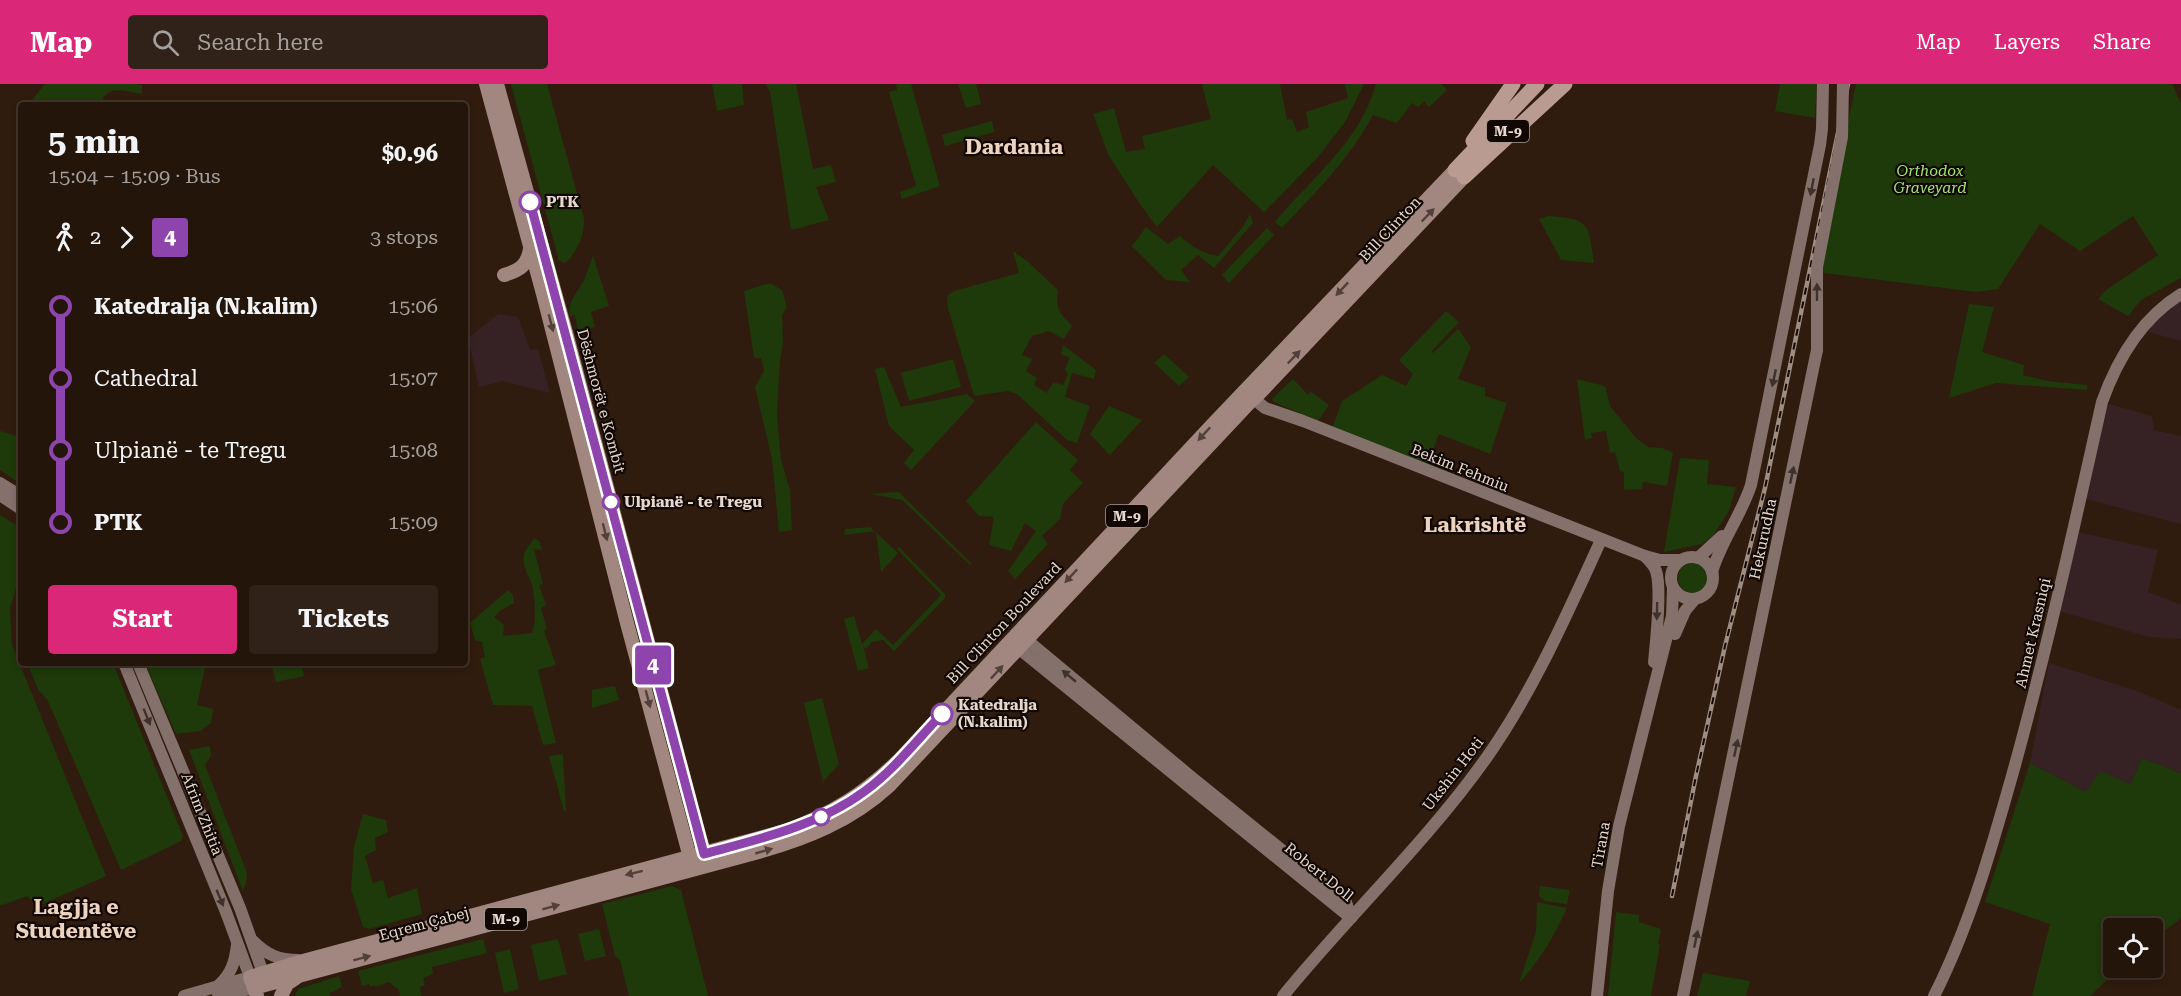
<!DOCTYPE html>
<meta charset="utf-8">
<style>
:root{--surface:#24150a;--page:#302218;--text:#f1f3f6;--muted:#a39f9c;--line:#41342b;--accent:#db2777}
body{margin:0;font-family:"Roboto Serif",serif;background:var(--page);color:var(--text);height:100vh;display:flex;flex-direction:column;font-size:22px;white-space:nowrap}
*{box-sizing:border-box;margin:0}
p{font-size:20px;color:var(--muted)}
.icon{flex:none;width:33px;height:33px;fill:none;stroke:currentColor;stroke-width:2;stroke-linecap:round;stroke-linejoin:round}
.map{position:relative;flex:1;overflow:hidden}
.panel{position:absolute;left:18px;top:18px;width:450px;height:564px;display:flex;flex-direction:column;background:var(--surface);border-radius:6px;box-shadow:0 3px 9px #0003,0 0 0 2px var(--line)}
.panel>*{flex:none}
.badge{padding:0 12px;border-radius:4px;font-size:21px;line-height:39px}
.controls{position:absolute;left:2103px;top:834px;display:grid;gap:12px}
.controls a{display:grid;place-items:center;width:60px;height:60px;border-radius:6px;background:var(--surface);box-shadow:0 3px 9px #0003,0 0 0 2px var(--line);font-size:30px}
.map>.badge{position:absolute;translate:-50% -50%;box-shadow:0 0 0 3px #fff}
.legs{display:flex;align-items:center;gap:9px;height:66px;padding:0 30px;font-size:20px}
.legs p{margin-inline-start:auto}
.headline{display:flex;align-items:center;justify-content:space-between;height:102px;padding:0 30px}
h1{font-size:33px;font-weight:700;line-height:45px}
.action{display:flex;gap:12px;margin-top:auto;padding:12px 30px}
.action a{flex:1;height:69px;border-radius:6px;background:var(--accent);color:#fff;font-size:24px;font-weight:700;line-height:69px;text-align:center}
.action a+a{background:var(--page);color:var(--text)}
ul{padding:0 30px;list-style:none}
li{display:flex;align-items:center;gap:21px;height:72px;font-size:22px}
li i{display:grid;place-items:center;width:9px;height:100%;margin:0 8px;background:currentColor}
li i::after{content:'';width:15px;height:15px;margin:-8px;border:4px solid;border-radius:50%;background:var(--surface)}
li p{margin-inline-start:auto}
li:first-child i{background:linear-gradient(#0000 50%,currentColor 0)}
li:last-child i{background:linear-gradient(currentColor 50%,#0000 0)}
header{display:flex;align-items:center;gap:36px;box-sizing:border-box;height:84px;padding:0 30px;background:var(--accent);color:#fff}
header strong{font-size:28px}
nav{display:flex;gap:33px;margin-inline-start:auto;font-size:21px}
.search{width:420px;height:54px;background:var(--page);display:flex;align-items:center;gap:15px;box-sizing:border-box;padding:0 21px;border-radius:6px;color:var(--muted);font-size:22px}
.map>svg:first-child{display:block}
</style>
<header>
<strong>Map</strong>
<div class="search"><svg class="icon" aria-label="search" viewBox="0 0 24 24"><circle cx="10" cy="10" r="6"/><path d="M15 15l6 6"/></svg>Search here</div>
<nav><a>Map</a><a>Layers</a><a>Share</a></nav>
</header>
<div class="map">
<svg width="2181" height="912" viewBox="0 0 2181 912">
<rect width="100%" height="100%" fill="#301c0e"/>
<g fill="#362224">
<polygon points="2181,210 2181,257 2145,247"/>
<polygon points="498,230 518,233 530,266 538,265 550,309 502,297 479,303 468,254"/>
<polygon points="2102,318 2152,332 2154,346 2181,352 2181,440 2086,415 2078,448 2158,466 2148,508 2181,521 2181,555 2149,553 2059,527"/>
<polygon points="2049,579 2137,607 2181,626 2181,689 2142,674 2130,700 2086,708 2030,679"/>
</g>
<g fill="#1e390a">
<path d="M 45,0 L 135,0 L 142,1 L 142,10 C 128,8 112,1 103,14 L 103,21 L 28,21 Z"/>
<path d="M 511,0 L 547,0 L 584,135 C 585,150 577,169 565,179 L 559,177 Z"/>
<polygon points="712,0 742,0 744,21 717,27"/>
<polygon points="766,0 796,0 813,85 831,81 836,98 816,103 829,136 791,146 770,8"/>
<polygon points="896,0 911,0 940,102 902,115 900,108 916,102 889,8 897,6"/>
<polygon points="958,0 976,0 981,20 966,24"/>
<polygon points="1205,0 1280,0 1287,36 1292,35 1297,48 1309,43 1306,28 1348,14 1345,0 1364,0 1345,38 1318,73 1264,128 1213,81 1157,143 1140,120 1109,72 1093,30 1114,24 1126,68 1145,65 1142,52 1211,35 1202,1"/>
<path d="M 1376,0 L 1441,0 L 1447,6 L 1429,23 L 1424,17 L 1418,23 L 1412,19 L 1397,39 L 1373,31 C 1350,74 1315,109 1282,144 L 1275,138 C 1311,95 1361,56 1376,0 Z"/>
<polygon points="1780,0 1817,0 1815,34 1775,27"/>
<polygon points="1856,0 2172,0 2181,19 2181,194 2141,216 2128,232 2098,215 2106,206 2158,171 2133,132 2080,167 2040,140 1998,205 1976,208 1816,188"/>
<polygon points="992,37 994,48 945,62 942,51"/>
<path d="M 1250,130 L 1253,139 L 1214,184 L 1198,171 L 1181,186 L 1190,198 L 1166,196 L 1132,162 L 1146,143 L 1168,160 L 1180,152 C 1192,163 1203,169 1218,172 L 1242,144 Z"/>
<path d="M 1549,132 C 1591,135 1588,140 1594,179 L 1561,176 L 1539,135 Z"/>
<polygon points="1267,144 1274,151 1229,199 1222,191"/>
<path d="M 1013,167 L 1027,177 L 1058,206 C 1056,227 1058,226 1072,242 L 1064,255 L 1049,247 L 1032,252 L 1022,271 L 1032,275 L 1026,287 L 1037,294 L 1034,301 L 1047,309 L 1053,298 L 1063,301 L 1068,291 L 1065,285 L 1070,274 L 1061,270 L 1063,261 L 1096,286 L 1094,295 L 1072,289 L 1065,313 L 1090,322 L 1077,359 L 1067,356 L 1017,310 L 1008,307 L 974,312 L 948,224 L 947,212 L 954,207 L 1019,189 Z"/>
<path d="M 593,172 L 609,222 L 591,228 L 595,243 L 578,247 L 575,231 L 570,232 C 567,218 578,208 584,196 C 587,188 590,180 593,172 Z"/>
<polygon points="770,199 782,206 787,223 782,231 783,259 780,276 777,331 781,376 790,406 792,446 779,448 772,375 755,303 764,287 761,274 754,274 744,207"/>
<polygon points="1969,220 1994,223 1982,268 2024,281 2023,291 2047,297 2087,301 2087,306 1996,299 1949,314"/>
<polygon points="1446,227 1459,238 1431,268 1433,269 1458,245 1471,263 1458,295 1485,304 1485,312 1507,319 1490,370 1439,350 1427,381 1332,345 1342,317 1382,291 1406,302 1413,290 1399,276"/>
<polygon points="1164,270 1189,293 1179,302 1154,279"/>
<polygon points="953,275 961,303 909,317 901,289"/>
<polygon points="884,283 901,323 967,310 975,317 911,386 904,379 914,366 889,342 875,285"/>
<polygon points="1293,295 1308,311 1310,307 1329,321 1318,337 1274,318 1272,315"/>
<polygon points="1577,295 1605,302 1610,322 1636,354 1648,363 1662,364 1673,369 1667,402 1643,398 1642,405 1624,406 1624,388 1620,387 1615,368 1610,369 1606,347 1591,349 1592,354 1585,356"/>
<polygon points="1109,322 1142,336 1110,371 1090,350"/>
<polygon points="1036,338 1078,376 1070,386 1083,399 1063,420 1060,435 1042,452 1048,460 1015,495 1008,487 1036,447 1025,439 1011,467 989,461 994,433 979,432 966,417"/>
<polygon points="0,347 21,353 21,400 0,386"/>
<polygon points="1680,374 1709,376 1707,400 1736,403 1729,427 1712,453 1702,460 1664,468"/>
<polygon points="899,408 972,480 970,481 902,416 871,410"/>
<polygon points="0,431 18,442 21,447 21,488 10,524 12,561 106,792 38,822 27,812 0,822"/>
<polygon points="870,443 898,469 881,488 876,447 844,451 845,445"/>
<path d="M 534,454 L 540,458 L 542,466 L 534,465 L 543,500 L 539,501 L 546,521 L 541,524 L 547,545 L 544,547 L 556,581 L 538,586 L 556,659 L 543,661 L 532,622 L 493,621 L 480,575 L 485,573 L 482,558 L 475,556 L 470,539 L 508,506 L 513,511 L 514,519 L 501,526 L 494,533 L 504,541 L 503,552 L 532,549 C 537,537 535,510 531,498 C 527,489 522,481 524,470 C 526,465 531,459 534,454 Z"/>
<polygon points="899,463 945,510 945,514 894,567 883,556 872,558 865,565 863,561 869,584 858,587 844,535 854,532 862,560 876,545 893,561 941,511 897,465"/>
<circle cx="1693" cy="494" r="15"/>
<polygon points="27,579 113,579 183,752 181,757 121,786 47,615 39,607"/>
<polygon points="145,579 206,579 197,621 213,625 211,639 200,647 176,650"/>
<polygon points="271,579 301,579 304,592 276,598"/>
<polygon points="615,602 619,616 592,624 592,606"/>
<polygon points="822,614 839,680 823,698 804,619"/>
<polygon points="210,662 211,671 205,681 247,789 246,799 243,807 189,666"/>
<polygon points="563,670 566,727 564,727 549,672"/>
<polygon points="2142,674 2181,689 2181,834 2153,856 2152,844 2114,844 2114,884 2120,884 2090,912 2032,912 2050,840 1985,818 2030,679 2086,708 2100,687 2130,700"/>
<polygon points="363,730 386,736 388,748 375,754 376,766 365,772 373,799 383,796 388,814 417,804 422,830 369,845 363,843 351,805 354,763"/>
<polygon points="672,802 681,806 708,912 629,912 620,876 615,872 602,820"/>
<polygon points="1540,802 1570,806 1567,820 1545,817 1539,812"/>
<path d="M 1537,818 L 1567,824 C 1554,853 1540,876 1519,899 L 1536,848 Z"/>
<polygon points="1616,828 1639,831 1639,838 1661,845 1658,860 1660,861 1651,912 1608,912"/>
<polygon points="599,845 606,872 585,877 578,850"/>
<polygon points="483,855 487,869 432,883 433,890 423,894 425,901 420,903 421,912 400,912 399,906 389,898 375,903 374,901 370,903 369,900 362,902 358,887"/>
<polygon points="558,855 567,890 539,897 531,861"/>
<polygon points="510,865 519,905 504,909 495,869"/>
<polygon points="1703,889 1750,897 1746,912 1697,912"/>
<polygon points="339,892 342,903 330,909 330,912 295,912 298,905"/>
</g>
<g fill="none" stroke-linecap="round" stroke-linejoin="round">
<g stroke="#85716b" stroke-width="12">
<polyline points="1248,310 1265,324 1303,337 1645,472 1660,476 1681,476"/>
<polyline points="0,399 21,412"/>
<polyline points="0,411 21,425"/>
<path d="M 1645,472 C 1649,477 1654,481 1656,487 C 1662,504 1656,558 1654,578"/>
<circle cx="1692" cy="494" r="21"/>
<polyline points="1698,474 1722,452"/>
<path d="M 1712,488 C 1721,457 1741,432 1751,401 L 1820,61 L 1822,45 L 1823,0"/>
<polyline points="1675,550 1685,527 1695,515"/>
<polyline points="1021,551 1189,691 1346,818 1351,834"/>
<polyline points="1012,559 1351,834"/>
<polyline points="124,579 226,828 250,893 184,912"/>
<polyline points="138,579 240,824 263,889"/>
<path d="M 253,857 C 267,871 279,876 298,876"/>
<path d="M 219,901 C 232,889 235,877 237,861"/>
<polyline points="218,912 254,904"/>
<path d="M 1283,912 C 1349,831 1426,759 1487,673 C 1534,606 1567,530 1601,456"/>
<polyline points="1597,912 1608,807 1619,742 1672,532 1673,504"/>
<polyline points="1683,912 1817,266"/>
<path d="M 1934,912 C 1971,839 1993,759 2015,681 C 2048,561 2075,439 2102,318 C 2117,276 2142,234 2181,210"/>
</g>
<g stroke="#a1877f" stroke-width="14">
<polyline points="486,0 543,210 627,539 692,781"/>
<polyline points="497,0 567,252 706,777"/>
<path d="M 504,191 C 520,186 527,182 530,165"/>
<polyline points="1254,315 1464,93"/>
<path d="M 254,904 L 755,769 C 806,755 851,737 890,701 L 1253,315"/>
<path d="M 257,912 L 250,893 L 303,877 L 785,747 C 832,730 864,710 900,675 L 1213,340 L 1455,86"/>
<polyline points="281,912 287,900 296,894"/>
</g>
<g stroke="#ba9b92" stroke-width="15">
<polyline points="1473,57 1513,0"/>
<polyline points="1455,86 1537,0"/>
<polyline points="1464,93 1565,0"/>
</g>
<defs>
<polyline id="rail" points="1672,812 1696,692 1725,562 1765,404 1848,0"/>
</defs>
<use href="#rail" stroke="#9e8d82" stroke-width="4.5"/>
<use href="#rail" stroke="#110804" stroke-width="2" stroke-dasharray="7" stroke-linecap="butt"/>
<polyline stroke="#85716b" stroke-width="12" points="1817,266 1817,183 1842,53 1843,0"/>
</g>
<defs><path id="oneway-solid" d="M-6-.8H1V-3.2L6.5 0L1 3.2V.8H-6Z" transform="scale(1.5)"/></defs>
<g fill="#3f322d">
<use href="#oneway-solid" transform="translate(1812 103) rotate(101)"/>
<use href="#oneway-solid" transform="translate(1817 208) rotate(-90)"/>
<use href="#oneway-solid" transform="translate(1774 294) rotate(102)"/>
<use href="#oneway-solid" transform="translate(1792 391) rotate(-78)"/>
<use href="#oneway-solid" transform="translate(1657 527) rotate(91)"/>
<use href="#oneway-solid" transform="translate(1069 592) rotate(-140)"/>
<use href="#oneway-solid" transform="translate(147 633) rotate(68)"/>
<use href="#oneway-solid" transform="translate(1736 664) rotate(-78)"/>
<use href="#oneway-solid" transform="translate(220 814) rotate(67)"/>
<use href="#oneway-solid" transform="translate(1696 855) rotate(-78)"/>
</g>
<g fill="#52413b">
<use href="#oneway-solid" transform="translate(1428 131) rotate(-46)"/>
<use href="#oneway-solid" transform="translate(1342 205) rotate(133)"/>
<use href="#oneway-solid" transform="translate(551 239) rotate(75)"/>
<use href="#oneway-solid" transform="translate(1294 273) rotate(-46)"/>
<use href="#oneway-solid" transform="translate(1204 350) rotate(133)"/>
<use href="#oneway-solid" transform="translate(605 448) rotate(76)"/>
<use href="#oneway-solid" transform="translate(1071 492) rotate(133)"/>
<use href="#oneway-solid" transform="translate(997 588) rotate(-47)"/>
<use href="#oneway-solid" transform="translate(648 615) rotate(75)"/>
<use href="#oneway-solid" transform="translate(764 767) rotate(-16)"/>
<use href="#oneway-solid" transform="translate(634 789) rotate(166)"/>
<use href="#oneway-solid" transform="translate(551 823) rotate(-15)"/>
<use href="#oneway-solid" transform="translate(362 874) rotate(-15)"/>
</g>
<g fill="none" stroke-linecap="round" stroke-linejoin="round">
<defs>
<path id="line-1" d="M 530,118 L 704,770 C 759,755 818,742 865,707 C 894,686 917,656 942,630"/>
</defs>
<use href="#line-1" stroke="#fff" stroke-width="14"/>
<use href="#line-1" stroke="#8e44ad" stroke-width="9"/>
</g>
<g fill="#fff" stroke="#8e44ad" stroke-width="3">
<circle cx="530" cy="118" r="10"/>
<circle cx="611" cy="418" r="8"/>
<circle cx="942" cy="630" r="10"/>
<circle cx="821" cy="733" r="8"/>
</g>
<g text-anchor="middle" stroke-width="4.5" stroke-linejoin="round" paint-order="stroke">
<g fill="#110804" stroke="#a69a92" stroke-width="1.5">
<rect x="1487" y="36" width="42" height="22" rx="4.5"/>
<rect x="1106" y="421" width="42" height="22" rx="4.5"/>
<rect x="485" y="824" width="42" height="22" rx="4.5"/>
</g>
<g font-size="14" font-weight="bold" fill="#e6d8cf">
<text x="1508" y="52">M-9</text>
<text x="1127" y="437">M-9</text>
<text x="506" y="840">M-9</text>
</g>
<g font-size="15" font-style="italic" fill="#a0e376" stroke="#110804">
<text x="1930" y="92">Orthodox<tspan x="1930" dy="17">Graveyard</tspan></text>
</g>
<g font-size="15" font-weight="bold" fill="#e6d8cf" stroke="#110804" text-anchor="start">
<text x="546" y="123">PTK</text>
<text x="624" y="423">Ulpianë - te Tregu</text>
<text x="958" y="626">Katedralja<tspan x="958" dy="17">(N.kalim)</tspan></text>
</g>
<g font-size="15" fill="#e6d8cf" stroke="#110804">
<text transform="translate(1390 145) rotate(-47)" y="5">Bill Clinton</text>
<text transform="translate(601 317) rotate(75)" y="5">Dëshmorët e Kombit</text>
<text transform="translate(1460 384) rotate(22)" y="5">Bekim Fehmiu</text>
<text transform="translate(1763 455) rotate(-78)" y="5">Hekurudha</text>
<text transform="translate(1004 539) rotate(-47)" y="5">Bill Clinton Boulevard</text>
<text transform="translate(2033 549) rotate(-77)" y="5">Ahmet Krasniqi</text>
<text transform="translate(1453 690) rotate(-52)" y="5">Ukshin Hoti</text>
<text transform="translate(202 730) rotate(68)" y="5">Afrim Zhitia</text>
<text transform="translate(1601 761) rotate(-80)" y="5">Tirana</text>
<text transform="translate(1319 788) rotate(39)" y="5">Robert Doll</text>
<text transform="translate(424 840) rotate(-15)" y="5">Eqrem Çabej</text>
</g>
<g font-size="21" font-weight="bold" fill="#eed2c0" stroke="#110804">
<text x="1014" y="70">Dardania</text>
<text x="1475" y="448">Lakrishtë</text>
<text x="76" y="830">Lagjja e<tspan x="76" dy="24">Studentëve</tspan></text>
</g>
</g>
</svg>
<div class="controls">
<a><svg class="icon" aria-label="locate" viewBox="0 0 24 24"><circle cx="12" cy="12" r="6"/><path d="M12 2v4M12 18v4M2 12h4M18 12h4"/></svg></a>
</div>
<b class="badge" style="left:653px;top:581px;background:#8e44ad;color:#fff">4</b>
<section class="panel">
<div class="headline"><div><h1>5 min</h1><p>15:04 – 15:09 · Bus</p></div><b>$0.96</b></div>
<div class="legs"><svg class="icon" aria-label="walk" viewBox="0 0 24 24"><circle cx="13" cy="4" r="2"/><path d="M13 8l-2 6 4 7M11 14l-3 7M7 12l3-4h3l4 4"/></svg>2<svg class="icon" aria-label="forward" viewBox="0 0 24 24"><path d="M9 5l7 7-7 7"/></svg><b class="badge" style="background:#8e44ad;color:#fff">4</b><p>3 stops</p></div>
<ul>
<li><i style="color:#8e44ad"></i><b>Katedralja (N.kalim)</b><p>15:06</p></li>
<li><i style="color:#8e44ad"></i><span>Cathedral</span><p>15:07</p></li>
<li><i style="color:#8e44ad"></i><span>Ulpianë - te Tregu</span><p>15:08</p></li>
<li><i style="color:#8e44ad"></i><b>PTK</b><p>15:09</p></li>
</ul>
<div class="action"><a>Start</a><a>Tickets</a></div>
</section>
</div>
